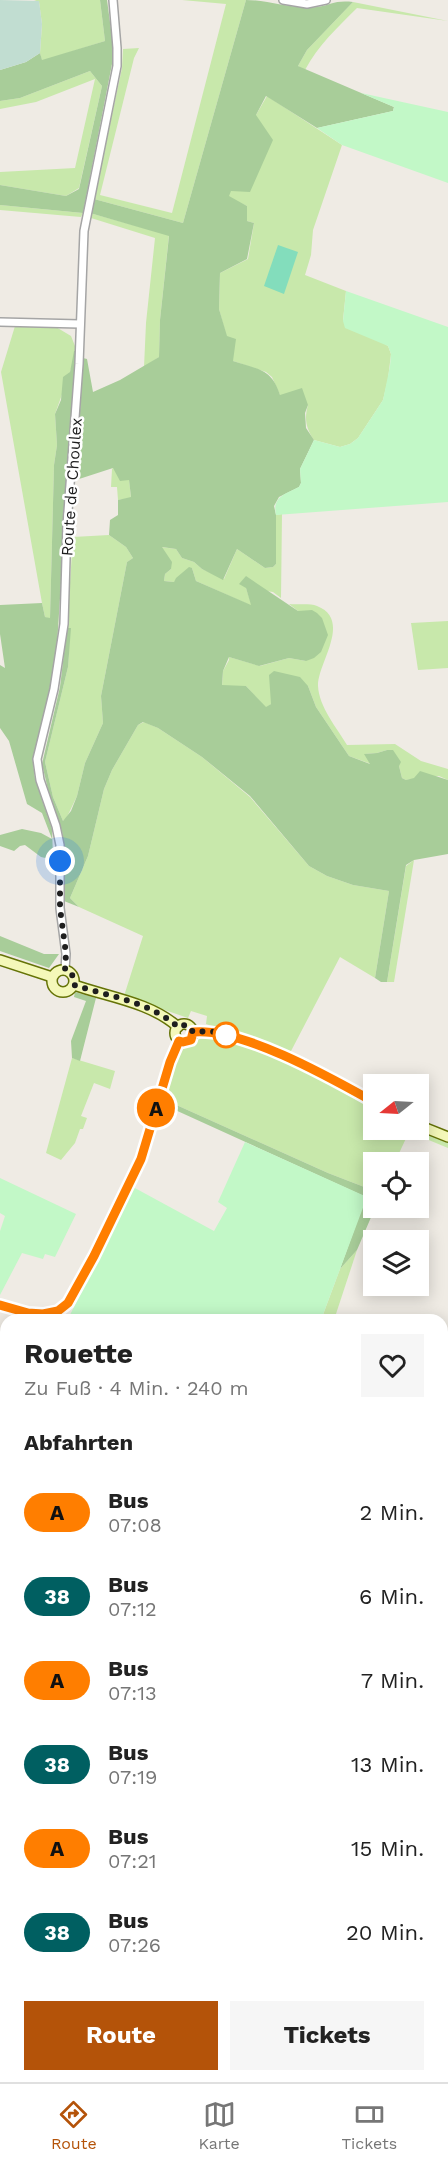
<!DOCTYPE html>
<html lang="de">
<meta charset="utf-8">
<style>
:root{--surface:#fff;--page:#f6f6f6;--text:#222;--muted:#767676;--line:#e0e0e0;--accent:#b45309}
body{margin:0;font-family:"Work Sans",sans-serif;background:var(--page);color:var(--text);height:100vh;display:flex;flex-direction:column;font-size:22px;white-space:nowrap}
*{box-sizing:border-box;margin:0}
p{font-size:20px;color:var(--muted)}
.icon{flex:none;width:33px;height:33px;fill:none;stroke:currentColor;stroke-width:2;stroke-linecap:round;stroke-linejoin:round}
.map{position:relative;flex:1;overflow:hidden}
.side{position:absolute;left:0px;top:1314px;width:448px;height:768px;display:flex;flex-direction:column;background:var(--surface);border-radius:18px 18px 0 0;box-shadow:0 3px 15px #0003}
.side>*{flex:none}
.badge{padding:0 12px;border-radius:20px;font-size:21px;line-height:39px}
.needle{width:39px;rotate:252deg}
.fabs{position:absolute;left:363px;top:1074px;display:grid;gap:12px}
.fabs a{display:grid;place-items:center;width:66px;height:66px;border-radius:0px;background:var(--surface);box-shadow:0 3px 15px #0003;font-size:30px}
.you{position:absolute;width:30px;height:30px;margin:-15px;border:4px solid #fff;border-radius:50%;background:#1a73e8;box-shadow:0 0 0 9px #1a73e833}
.map>.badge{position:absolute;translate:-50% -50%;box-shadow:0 0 0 3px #fff}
h2{padding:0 24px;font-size:22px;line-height:54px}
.round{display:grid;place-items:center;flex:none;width:63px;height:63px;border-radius:0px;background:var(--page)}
.overview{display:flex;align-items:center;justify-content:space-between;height:102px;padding:0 24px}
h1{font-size:28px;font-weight:700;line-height:45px}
.action{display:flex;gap:12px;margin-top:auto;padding:12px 24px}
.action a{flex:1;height:69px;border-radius:0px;background:var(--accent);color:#fff;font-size:24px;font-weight:700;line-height:69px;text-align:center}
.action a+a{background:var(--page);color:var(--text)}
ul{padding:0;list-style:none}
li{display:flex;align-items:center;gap:18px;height:84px;padding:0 24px}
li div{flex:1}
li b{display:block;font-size:22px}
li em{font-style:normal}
li .badge{min-width:66px;font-weight:700;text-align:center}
.menu{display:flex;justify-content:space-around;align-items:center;height:84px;border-top:2px solid var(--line);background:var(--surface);font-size:16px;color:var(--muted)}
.menu a{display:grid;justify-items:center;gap:3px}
.menu .current{color:var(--accent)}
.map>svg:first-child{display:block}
</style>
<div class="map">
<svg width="448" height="2082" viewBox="0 0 448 2082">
<rect width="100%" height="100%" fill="#efebe4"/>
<g fill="#c8e8ab">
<polygon points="34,0 100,0 105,41 42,61 40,53 42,24 39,2"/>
<polygon points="182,0 246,0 183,223 94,199 122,68 123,49 139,48 134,58 100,195 172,213 226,4"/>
<path d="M 353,2 L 448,21 L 357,8 C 338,27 318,45 305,70 L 298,66 L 307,50 Z"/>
<polygon points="90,71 102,86 79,188 66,196 0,185 0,172 75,168 95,79 36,102 0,109 0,101 20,98"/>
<path d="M 267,96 L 342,145 L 313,230 L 311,255 L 305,275 L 346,291 L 343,320 L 388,346 L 391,354 L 388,379 L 383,400 L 358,438 L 350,444 L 340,447 L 314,440 C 306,428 304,419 308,405 L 280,395 L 272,377 L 266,372 L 233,361 L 219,309 L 220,273 L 248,259 L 254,223 L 247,221 L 247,206 L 228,197 L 256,115 Z"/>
<polygon points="0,205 83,213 81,217 0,210"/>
<polygon points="90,213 169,235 160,320 159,357 144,367 146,323 155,238 91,218"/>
<polygon points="15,326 56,327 71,336 75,346 76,351 70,372 55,414 57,445 54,465 50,619 45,617 42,603 1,372"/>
<polygon points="113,468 129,479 131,498 118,500 117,487 111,487 112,469"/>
<polygon points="282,514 281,598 273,592 246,588 252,606 196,581 192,568 174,582 164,581 165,574 171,569 168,558 161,547 176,549 182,558 194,562 202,569 224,579 237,549 265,568 273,567 276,564 276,515"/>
<polygon points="109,535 126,547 133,558 127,562 101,696 103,723 85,763 77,796 66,819 63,821 53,797 45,762 68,667 70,628 67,628 73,537"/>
<path d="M 289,604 C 298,605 310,603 317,606 C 353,620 317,664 318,686 C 319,707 337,728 347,745 L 395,744 L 421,761 L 448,769 L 448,780 L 439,776 L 406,780 L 402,778 L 399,766 L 387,750 L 377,753 L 365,754 L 371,764 L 349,756 L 316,707 L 308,686 L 271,688 L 271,704 L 266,708 L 246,686 L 222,686 L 223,671 L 229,660 L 229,657 L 260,666 L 289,658 L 306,661 L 298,611 Z"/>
<polygon points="448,621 448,668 418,670 411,623"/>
<polygon points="144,722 158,728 202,757 250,797 309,866 327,876 353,885 389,891 375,978 340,957 290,1053 206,1024 207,1016 191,1011 188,1018 124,996 143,936 79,907 70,898 88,856 104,789 112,770 138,725"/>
<polygon points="414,860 394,982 387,982 406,866"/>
<path d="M 204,1037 C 221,1037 237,1043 253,1049 C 296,1064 334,1085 373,1107 L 374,1130 L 417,1130 L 448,1142 L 448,1148 L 419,1136 L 408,1134 L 395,1162 L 374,1162 L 372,1190 L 328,1173 L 163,1099 L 178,1053 L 183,1047 Z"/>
<polygon points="72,1058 115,1071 110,1089 94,1083 81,1116 87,1118 83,1129 80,1129 75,1143 61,1160 46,1153"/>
<polygon points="357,1250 334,1320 321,1320 340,1269"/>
</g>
<g fill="#a8cd99">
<polygon points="100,0 107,0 112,37 112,64 83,213 0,205 0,185 66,196 79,189 102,86 90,71 20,98 0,101 0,70 26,62 40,53 42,60 105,41"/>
<path d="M 246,0 C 269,0 293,10 317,7 C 332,5 334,0 353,2 L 307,50 L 298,66 L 394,107 L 393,111 L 317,128 L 266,96 L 256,115 L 273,140 L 250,192 L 231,191 L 229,196 L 247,206 L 247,221 L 254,223 L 247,259 L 220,273 L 219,309 L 227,336 L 236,339 L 233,361 C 256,369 272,368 280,395 L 302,388 L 308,405 L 305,413 L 306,428 L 314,440 L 300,469 L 301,483 L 299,487 L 279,497 L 274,506 L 276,515 L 276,564 L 273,567 L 265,568 L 237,549 L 223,580 L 202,569 L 194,562 L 182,558 L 176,549 L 162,547 L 172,562 L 171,569 L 165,574 L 164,581 L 174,582 L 176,578 L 189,567 L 192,568 L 196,581 L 251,605 L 246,588 L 239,584 L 246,576 L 298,611 L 312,610 L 317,613 L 322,618 L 328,635 L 321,652 L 314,658 L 306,661 L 289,658 L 259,666 L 229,657 L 223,671 L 222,685 L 246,686 L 266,707 L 271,704 L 269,675 L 274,671 L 300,677 L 308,686 L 316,707 L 349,756 L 370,764 L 364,754 L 377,753 L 387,750 L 393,750 L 401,762 L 399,766 L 402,778 L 406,780 L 414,778 L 420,771 L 448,780 L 448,854 L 414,860 L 406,865 L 387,982 L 381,982 L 375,978 L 389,891 L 353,885 L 327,876 L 309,866 L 250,796 L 202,757 L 158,728 L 143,722 L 138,725 L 112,770 L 104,789 L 88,856 L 70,898 L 79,907 L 64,901 L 65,855 L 62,831 L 50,798 L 42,764 L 60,687 L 67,628 L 71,628 L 68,667 L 45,762 L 53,797 L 63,821 L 71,811 L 77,796 L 85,763 L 103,723 L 101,696 L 127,562 L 133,558 L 126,547 L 109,535 L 110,520 L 118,515 L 118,500 L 131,497 L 129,480 L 120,481 L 113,468 L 76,480 L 83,358 L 87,359 L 93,392 L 120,380 L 159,357 L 160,320 L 169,236 L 90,213 L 94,199 L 183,223 Z"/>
<polygon points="74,351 76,351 56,660 33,762 35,779 52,829 53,857 50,859 41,857 25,845 20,846 14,851 0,846 0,835 22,829 41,833 52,839 42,813 27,804 9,741 0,728 0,665 5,668 0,634 0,605 42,603 45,617 50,618 54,465 57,445 55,414 61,400 63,377 70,372"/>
<polygon points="0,936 44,954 59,954 49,968 0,951"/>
<polygon points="75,992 96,998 80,1061 72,1058 71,1041 86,1001 74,997"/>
<polygon points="163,1099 328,1173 372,1190 373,1187 375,1208 357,1250 340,1269 366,1197 162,1104"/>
</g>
<polygon fill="#c1ddd1" points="0,0 39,1 42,24 40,53 26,62 0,70"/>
<g fill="#c2f8c7">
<polygon points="361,93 448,112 448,183 342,145 317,128 393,111 394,107"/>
<path d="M 346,291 L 448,327 L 448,502 L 276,515 C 272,497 285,494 299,487 L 301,483 L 300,469 L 314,440 L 340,447 L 350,444 L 358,438 L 383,400 L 390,366 L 391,354 L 388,346 L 345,328 L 343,321 Z"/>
<polygon points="245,1142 367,1197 321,1320 70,1320 69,1317 133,1187 214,1231 227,1208 218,1202"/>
<polygon points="0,1178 76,1214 55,1257 45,1254 43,1259 22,1253 0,1295 0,1231 5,1216 0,1213"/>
<polygon points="445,1598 448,1602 448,1718 443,1722 442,1602"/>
<polygon points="448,1729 448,1920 442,1916 442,1734"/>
<polygon points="448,2018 448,2082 433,2076 442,2076 443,2026"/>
</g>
<polygon fill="#83ddbc" points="278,245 298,252 284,294 264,286"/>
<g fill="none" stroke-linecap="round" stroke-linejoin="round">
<defs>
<g id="street">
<polyline points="283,0 307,4 326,0"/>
<polyline points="0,322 80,324"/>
<polyline points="65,970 66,954 60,908 60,845 56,826 40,780 37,759 54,689 64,624 67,525 79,364 84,231 117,66 117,48 113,0"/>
<polyline points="0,1305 28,1313 43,1314 58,1311 68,1303 94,1256 141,1159 170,1062 179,1041"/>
<polyline points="58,1311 62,1320"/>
<polyline points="442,1921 448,1924"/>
<polyline points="294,2082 297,2076"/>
</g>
<g id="secondary">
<polyline points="0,960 52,977"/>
<circle cx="63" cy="981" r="11"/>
<path d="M 74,985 C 108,997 150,1002 178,1027"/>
<circle cx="184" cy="1033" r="9"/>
<path d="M 193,1032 C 241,1027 331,1078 374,1102"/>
<polyline points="418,1125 448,1137"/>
<polyline points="442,1728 448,1724"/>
<polyline points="0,2071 6,2073"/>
<polyline points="14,2076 33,2082"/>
</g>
</defs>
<use href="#street" stroke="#a5a5a5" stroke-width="10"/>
<use href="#secondary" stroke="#657307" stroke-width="12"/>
<use href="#street" stroke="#fff" stroke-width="7"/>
<use href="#secondary" stroke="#f4f8b9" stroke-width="9"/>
</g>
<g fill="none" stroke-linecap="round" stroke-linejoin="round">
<defs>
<path id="line" d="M 0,1305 L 28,1313 L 43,1314 L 58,1311 L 68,1303 L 94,1256 L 141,1159 L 170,1062 L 179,1041 L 183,1042 L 191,1040 L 193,1032 C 241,1027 331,1078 374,1102"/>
</defs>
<use href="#line" stroke="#fff" stroke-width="14"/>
<use href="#line" stroke="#ff7e00" stroke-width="9"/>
<path stroke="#1e1e1e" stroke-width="6" stroke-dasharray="0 10.8" d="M 60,861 L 60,908 L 66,954 L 65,970 L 72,974 L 74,985 C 108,996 150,1002 178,1027 L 182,1025 L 189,1026 L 193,1032 L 210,1031 L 226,1035"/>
</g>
<circle fill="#fff" stroke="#ff7e00" stroke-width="3" cx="226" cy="1035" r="12"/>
<g text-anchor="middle" stroke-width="5" stroke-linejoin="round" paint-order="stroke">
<g font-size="16" fill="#1e1e1e" stroke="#fff">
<text transform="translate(71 487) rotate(-86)" y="6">Route de Choulex</text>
</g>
</g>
</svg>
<div class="fabs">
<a><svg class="needle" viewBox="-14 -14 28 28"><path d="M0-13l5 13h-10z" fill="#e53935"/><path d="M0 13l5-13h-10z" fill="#767676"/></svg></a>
<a><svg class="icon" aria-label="locate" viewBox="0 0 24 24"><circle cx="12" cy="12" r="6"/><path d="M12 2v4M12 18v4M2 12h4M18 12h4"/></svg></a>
<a><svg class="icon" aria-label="layers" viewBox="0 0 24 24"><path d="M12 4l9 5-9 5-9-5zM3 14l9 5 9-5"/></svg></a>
</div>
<div class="you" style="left:60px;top:861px"></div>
<b class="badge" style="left:156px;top:1108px;background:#ff7e00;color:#111">A</b>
<section class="side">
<div class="overview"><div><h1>Rouette</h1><p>Zu Fuß · 4 Min. · 240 m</p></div><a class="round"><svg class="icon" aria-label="heart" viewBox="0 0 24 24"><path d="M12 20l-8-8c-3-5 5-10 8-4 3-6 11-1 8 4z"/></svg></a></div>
<h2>Abfahrten</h2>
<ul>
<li><span class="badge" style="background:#ff7e00;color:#111">A</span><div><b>Bus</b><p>07:08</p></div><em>2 Min.</em></li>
<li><span class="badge" style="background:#005f61;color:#fff">38</span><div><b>Bus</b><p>07:12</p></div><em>6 Min.</em></li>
<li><span class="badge" style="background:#ff7e00;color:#111">A</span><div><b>Bus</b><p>07:13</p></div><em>7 Min.</em></li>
<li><span class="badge" style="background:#005f61;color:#fff">38</span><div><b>Bus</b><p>07:19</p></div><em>13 Min.</em></li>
<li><span class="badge" style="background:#ff7e00;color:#111">A</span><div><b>Bus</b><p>07:21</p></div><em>15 Min.</em></li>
<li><span class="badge" style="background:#005f61;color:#fff">38</span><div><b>Bus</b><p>07:26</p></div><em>20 Min.</em></li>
</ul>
<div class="action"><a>Route</a><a>Tickets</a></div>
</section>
</div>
<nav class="menu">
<a class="current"><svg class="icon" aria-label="directions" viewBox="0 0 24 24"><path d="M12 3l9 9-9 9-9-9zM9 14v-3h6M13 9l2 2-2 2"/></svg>Route</a>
<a><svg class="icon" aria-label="map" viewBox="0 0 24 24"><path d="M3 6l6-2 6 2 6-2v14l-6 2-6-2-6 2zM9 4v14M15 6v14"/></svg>Karte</a>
<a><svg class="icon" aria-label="tickets" viewBox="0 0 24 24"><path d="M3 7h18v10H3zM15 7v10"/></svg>Tickets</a>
</nav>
